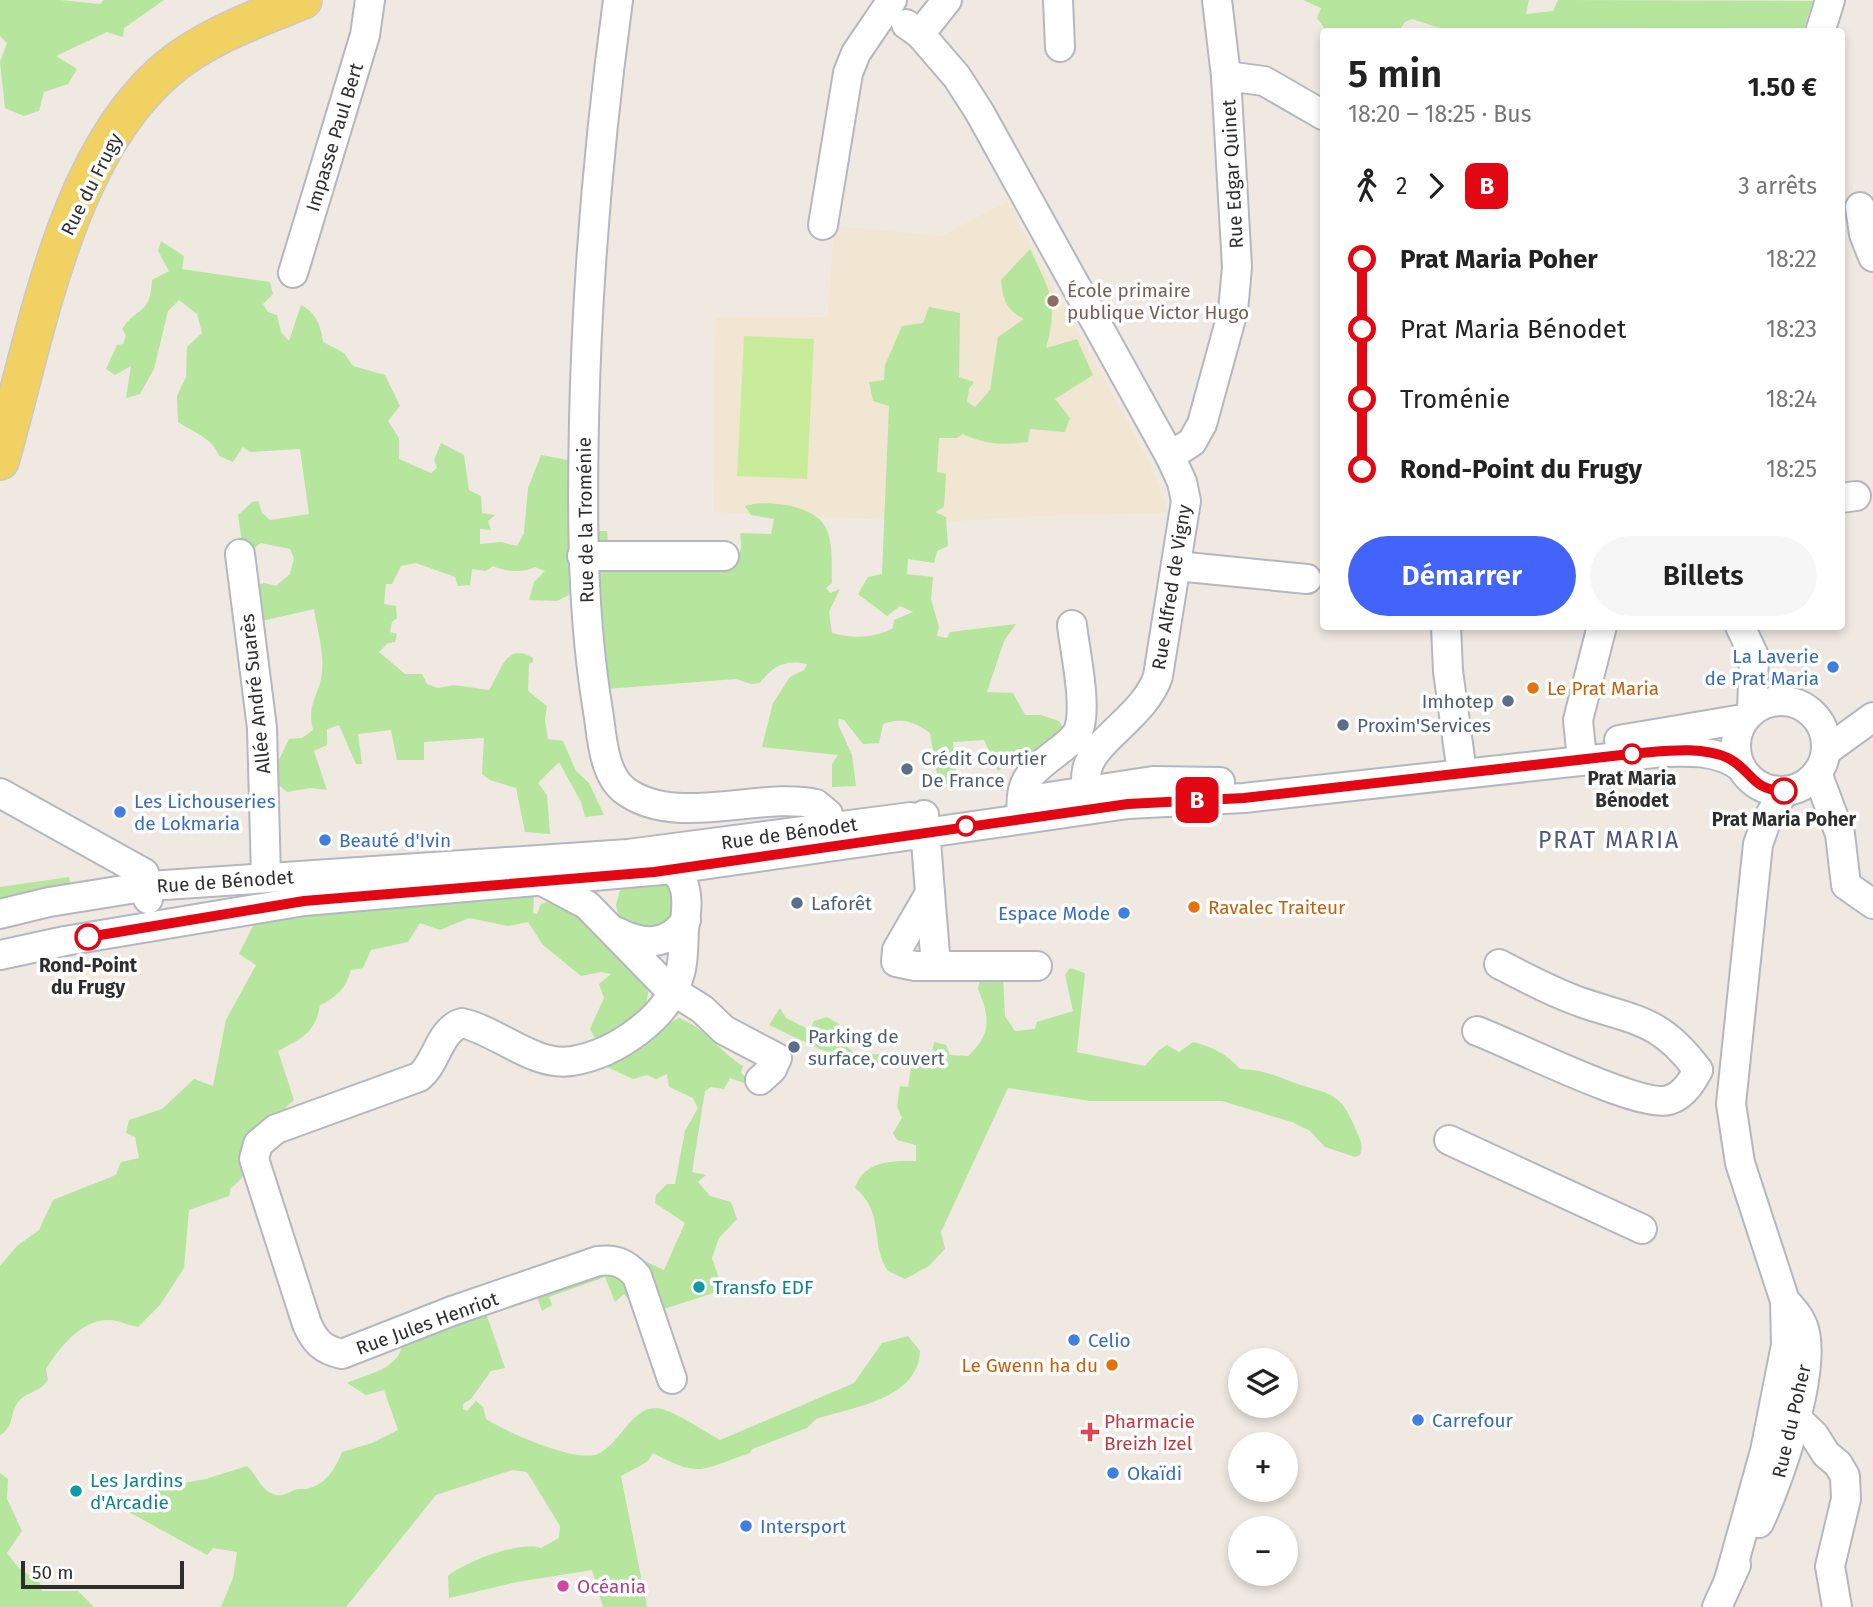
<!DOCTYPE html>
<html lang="fr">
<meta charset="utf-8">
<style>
:root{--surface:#fff;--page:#f6f6f6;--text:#222;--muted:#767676;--accent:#4264fb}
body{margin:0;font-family:"Fira Sans",sans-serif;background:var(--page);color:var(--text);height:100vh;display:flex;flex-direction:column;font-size:26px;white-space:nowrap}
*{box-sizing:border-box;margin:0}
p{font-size:23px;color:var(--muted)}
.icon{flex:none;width:38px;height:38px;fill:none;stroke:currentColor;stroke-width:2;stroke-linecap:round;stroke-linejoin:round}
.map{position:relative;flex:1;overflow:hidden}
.side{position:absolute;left:1320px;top:28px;width:525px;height:602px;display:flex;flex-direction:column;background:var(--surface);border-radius:7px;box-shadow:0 4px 10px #0003}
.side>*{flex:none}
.badge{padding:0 14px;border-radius:10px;font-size:24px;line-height:46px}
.fabs{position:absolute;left:1228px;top:1348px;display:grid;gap:14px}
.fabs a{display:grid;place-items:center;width:70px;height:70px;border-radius:50%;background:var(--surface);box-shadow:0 4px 10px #0003;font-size:35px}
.scale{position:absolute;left:21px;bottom:18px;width:163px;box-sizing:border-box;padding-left:7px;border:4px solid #2e2e2e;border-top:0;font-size:19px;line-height:24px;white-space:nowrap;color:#2e2e2e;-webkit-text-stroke:5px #fff;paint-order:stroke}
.map>.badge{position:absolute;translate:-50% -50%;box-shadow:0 0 0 4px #fff}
.legs{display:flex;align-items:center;gap:10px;height:77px;padding:0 28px;font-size:23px}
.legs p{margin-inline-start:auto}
.summary{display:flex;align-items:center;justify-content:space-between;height:119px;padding:0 28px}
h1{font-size:38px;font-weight:600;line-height:52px}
.cta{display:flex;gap:14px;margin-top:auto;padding:14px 28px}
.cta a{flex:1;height:80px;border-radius:42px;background:var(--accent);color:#fff;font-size:28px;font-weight:600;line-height:80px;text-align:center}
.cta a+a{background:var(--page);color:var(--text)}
ul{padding:0 28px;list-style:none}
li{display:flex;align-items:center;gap:24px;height:70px;font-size:26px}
li i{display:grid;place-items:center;width:10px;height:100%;margin:0 9px;background:currentColor}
li i::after{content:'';width:18px;height:18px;margin:-9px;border:5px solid;border-radius:50%;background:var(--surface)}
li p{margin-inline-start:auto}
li:first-child i{background:linear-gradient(#0000 50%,currentColor 0)}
li:last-child i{background:linear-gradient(currentColor 50%,#0000 0)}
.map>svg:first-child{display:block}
</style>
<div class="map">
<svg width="1873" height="1607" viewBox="0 0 1873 1607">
<rect width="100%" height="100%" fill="#efe9e1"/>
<polygon fill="#f0e6d1" points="1007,202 1150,463 1169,513 1058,515 938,522 714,512 715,318 828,317 834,226 941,236"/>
<g fill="#b6e59e">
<polygon points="0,0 60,0 100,4 104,0 164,0 124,28 123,37 107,32 56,56 77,69 68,84 44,92 39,111 24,116 5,108 0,62 7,43 0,36"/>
<polygon points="1303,0 1529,0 1526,14 1553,11 1558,0 1813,1 1803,31 1443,32 1443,29 1412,19 1405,22 1399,31 1327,32 1317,18 1321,8"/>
<path d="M 161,241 L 184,256 L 182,269 L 270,282 L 273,294 L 263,304 L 268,312 L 277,315 L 281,332 L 289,341 L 301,305 C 316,312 321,326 323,342 L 344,353 L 353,366 L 385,375 L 400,406 L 388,421 L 399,438 L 399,459 L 431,473 L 437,468 L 434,460 L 441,443 L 464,455 L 469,490 L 481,496 L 482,513 L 495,515 L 488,521 L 491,530 L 480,529 L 480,544 L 501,542 L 517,546 L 524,533 L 528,488 L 541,455 L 568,460 L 569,595 L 557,601 L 529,600 L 534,582 L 545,571 L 535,567 C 523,573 506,572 493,566 L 486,571 L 472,569 L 470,585 L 458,586 L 455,577 L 416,563 L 401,566 L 392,584 L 386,584 L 384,604 L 396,606 L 397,618 L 392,622 L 390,632 L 397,634 L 395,642 L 388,643 L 379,652 L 405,674 L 422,674 L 427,684 L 438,688 L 454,685 L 489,690 C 500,674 506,640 533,658 L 533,662 L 529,664 L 528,691 L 547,706 L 545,720 L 548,739 L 563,741 L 576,771 L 589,783 L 604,815 L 585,817 L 581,802 L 559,762 L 538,783 L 547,795 L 550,834 L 525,832 L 516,788 L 490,780 L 482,774 L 484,738 L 424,742 L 424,760 L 397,760 L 391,730 L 358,734 L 362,764 L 356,764 L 339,725 L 327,729 L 327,745 L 314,751 L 327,790 L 310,788 L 287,792 L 279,785 L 278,762 L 289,739 L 302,738 L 313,730 C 306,702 320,697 322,671 C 324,651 317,629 314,609 L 240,626 L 234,618 L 236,607 L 249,587 L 265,583 L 276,586 L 290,574 L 294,558 L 290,549 L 261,543 L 244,556 L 238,515 L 252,502 L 258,501 L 262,513 L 270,520 L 309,514 L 300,449 L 250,452 L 243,447 L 233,462 L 219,456 C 213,438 193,432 178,422 L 177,396 L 186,377 L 187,347 L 202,333 L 197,314 L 179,300 L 168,311 L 154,369 L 140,394 L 126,398 L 131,366 L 115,375 L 106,369 L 117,345 L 123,344 L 126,335 L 122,329 C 138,305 150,316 152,280 L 169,271 L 158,251 Z"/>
<path d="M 1030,249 C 1049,290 1059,302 1046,348 L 1077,339 L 1093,375 L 1055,399 L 1070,418 L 1065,432 L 1030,429 L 1028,442 C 1004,445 986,445 963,434 L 956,438 L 939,438 L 937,472 L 946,474 L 944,507 L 935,512 L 946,517 L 948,546 L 937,551 L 934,563 L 908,559 L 907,574 L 933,577 L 931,599 L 939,627 L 937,636 L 947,638 L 950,632 L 1016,624 L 1004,641 L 987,692 L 1013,693 L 1025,715 L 1041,715 L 1059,721 L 1066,732 L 1034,756 L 1025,753 L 998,771 L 984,740 L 953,742 L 957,780 L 946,784 L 943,775 L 937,774 L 930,733 C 915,722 902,717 883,724 L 879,743 L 863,744 L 844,720 L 839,719 L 838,724 L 852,755 L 856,786 L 832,787 L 832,764 L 838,755 L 762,747 L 773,703 L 790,677 L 804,670 L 807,664 C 786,659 772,666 760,683 L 751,684 L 736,679 L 606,689 L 599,673 L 595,531 L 607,531 L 608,541 L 652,543 L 730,561 C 743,554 742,548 740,533 L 771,534 L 774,519 L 751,515 L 745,506 C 767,499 815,505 826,528 C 834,545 831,565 832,583 L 826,588 L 830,593 L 840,589 L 829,612 L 832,633 C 851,639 877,638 893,628 L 894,620 L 913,612 L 900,606 L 887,616 L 858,594 L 868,577 L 882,574 L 889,406 L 873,401 L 869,382 L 884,380 L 885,365 L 902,326 L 923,323 L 929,307 L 960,313 L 959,377 L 974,382 L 969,389 L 967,402 L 975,407 L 990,390 L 998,337 L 1024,319 C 1006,310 1003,299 1001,280 Z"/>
<polygon points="69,877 70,883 0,899 0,887"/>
<path d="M 669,882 C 686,907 666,926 642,930 L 619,919 L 616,905 L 621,886 Z"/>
<path d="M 500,891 L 534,896 L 533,913 L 537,914 L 541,904 L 547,902 L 574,909 L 650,983 L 645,1009 L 596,1040 L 590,1029 L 604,998 L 599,984 L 611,974 L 601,972 L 581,976 L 543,945 L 528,922 L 508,926 L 469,918 L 440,930 L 420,923 L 408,942 L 371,950 L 363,968 L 351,970 C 346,988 336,998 320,1005 C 316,1032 301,1039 278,1051 L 294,1100 C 261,1127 259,1168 231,1188 L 229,1196 L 189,1210 L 184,1268 L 160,1305 L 138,1327 C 129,1325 120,1321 111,1320 C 82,1318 59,1348 46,1369 L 48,1380 C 40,1393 25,1391 16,1405 C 10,1416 13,1428 0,1435 L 0,1266 L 17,1246 L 39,1230 L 53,1200 L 116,1175 L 121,1162 L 139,1158 L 135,1137 L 126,1133 L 129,1120 L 162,1109 L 194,1079 L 213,1086 L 226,1020 L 256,965 L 239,954 L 253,926 L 273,915 Z"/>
<path d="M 1070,968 L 1085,973 L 1077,1052 L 1145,1066 L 1159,1050 L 1167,1045 L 1179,1052 L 1193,1042 C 1213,1047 1227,1054 1240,1069 C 1263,1070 1271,1074 1292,1082 C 1328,1095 1340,1089 1356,1130 C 1360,1139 1364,1146 1360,1155 L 1355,1157 L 1325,1147 L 1310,1131 L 1292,1122 L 1222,1101 L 1090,1101 L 1008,1088 L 941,1232 L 945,1249 L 929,1266 L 905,1279 L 888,1271 C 870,1246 885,1212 855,1188 C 864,1160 892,1161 916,1161 L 916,1145 L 897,1140 L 893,1133 L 902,1118 L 897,1106 L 900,1086 L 908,1087 L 911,1069 L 839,1058 L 769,1025 L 780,1008 L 786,1018 L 810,1030 L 814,1021 L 827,1017 L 839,1024 L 842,1042 L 855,1054 L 924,1055 L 932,1054 L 934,1042 L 946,1045 L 950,1055 L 968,1056 C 992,1034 990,1017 978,989 L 980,980 L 1003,977 L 1005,1016 L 1015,1031 L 1035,1029 L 1037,1022 L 1073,1011 L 1065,975 Z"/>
<path d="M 679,1018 C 706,1028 720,1052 743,1066 L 741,1073 L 747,1078 L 744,1083 L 730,1078 L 724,1089 L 711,1087 L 705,1091 L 692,1172 L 706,1175 L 698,1182 L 710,1196 L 731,1202 L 737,1219 L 719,1238 L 712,1258 L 723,1290 L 645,1315 L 636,1310 L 624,1294 L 615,1302 L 605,1277 L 549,1297 L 552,1305 L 542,1311 L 536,1294 L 597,1248 L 608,1244 L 664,1270 L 685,1223 L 655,1203 L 656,1195 L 667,1184 L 675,1184 L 685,1131 L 698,1108 L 693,1098 L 669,1087 L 667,1074 L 656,1079 L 647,1075 L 633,1079 L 596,1062 Z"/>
<path d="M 480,1310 L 487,1316 L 505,1368 L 491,1371 L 471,1399 L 463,1404 L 463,1409 L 467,1411 L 476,1401 L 483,1407 L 486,1419 C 507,1432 575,1463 598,1454 C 619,1445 632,1406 657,1408 C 672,1409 705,1432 720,1440 L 854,1383 L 882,1343 L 908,1336 L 920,1351 C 918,1400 852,1407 816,1419 L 807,1428 L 752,1449 L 750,1453 C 702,1469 701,1479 653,1453 L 647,1462 L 621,1476 L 647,1607 L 603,1607 L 592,1570 L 517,1582 L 449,1598 L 448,1576 C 467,1561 518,1541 541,1548 L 559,1538 L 560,1526 L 527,1472 L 512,1470 L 436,1495 L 346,1607 L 221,1607 L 233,1578 L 237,1552 L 213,1548 L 207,1555 L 129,1512 L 128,1507 L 166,1486 L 206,1479 L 247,1466 C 257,1475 260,1489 273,1494 C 281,1497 286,1494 294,1490 C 299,1488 305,1490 310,1488 C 327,1483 336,1467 342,1452 L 372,1443 L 398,1430 L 384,1390 L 366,1395 L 347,1383 C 375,1371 403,1369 404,1334 Z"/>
<polygon points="0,1473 8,1479 7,1499 22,1531 7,1553 18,1567 40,1583 42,1591 78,1591 94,1607 0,1607"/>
</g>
<polygon fill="#c9ec9a" points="744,336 814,339 807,479 737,476"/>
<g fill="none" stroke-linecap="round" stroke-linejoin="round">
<defs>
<g id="minor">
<path d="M 618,0 C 599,140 587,280 584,421 C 582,519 582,615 598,711 C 602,736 603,773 624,790 C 675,829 760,791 816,804 L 828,814 L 832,840"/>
<polyline points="1058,0 1060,47"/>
<polyline points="906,24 920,34 947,0"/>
<polyline points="1820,32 1830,0"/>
<path d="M 920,34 L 957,77 L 980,113 L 1170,456 L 1182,482 L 1186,501 L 1158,676 C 1146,715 1092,741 1087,770 C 1084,783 1088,796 1089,808"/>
<polyline points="1226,76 1264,81 1323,115"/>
<polyline points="1860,207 1864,234 1873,257"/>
<polyline points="823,225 848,73 856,53 892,0"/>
<polyline points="293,273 365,35 370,0"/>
<polyline points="1170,456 1192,442 1202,424 1233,311 1237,267 1226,76 1217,0"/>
<polyline points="1841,498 1856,496"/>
<polyline points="240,554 262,728 266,877"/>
<polyline points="582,556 724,556"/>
<polyline points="1176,566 1307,579"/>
<polyline points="1446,626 1448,671 1462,773"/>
<polyline points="1740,626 1754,656 1752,711"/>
<circle cx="1781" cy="746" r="45"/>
<polyline points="1619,740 1743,719"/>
<polyline points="1826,751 1873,717"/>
<polyline points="1582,759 1578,720 1602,626"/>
<polyline points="1817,773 1840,834 1846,885 1873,904"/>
<polyline points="0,793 144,873 149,886 148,899"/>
<polyline points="1042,798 1153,781 1220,782"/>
<polyline points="924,815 930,893 897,950 896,962 915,966 1037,966"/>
<path d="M 1022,818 C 1018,777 1031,773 1061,749 C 1068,743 1076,738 1079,729 C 1087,704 1075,652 1072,625"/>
<path d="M 662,859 C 691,879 688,900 684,930 C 683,944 684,960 680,973 C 670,1017 615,1054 572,1061 C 534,1067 498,1031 462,1023 C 439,1030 437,1063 419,1077 L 276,1129 L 258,1144 L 254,1159 L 307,1324 C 315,1342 323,1350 342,1354 L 452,1311 L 598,1261 C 615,1259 626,1263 637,1276 L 672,1379"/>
<polyline points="542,881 587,905 667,987 702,1009 724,1030 777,1058 772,1069 760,1080"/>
<polyline points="930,893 936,966"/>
<polyline points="0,914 49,902 149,886 628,854 911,817"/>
<path d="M 617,932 C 642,945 668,947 686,920"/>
<path d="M 0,955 L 65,941 L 304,901 L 674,869 L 1128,804 L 1244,798 L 1663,752 C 1690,751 1718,750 1741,767"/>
<path d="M 1499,964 C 1526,978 1554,993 1583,1003 C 1637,1021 1661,1020 1698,1070"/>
<path d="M 1477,1031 C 1512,1044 1640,1109 1669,1100 C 1683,1096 1692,1082 1698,1070"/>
<polyline points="1449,1140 1642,1229"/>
<polyline points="1795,1417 1814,1435 1826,1454 1838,1464 1845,1476 1846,1499 1830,1566 1837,1607"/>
<path d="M 1759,1523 C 1778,1483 1819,1368 1803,1326 C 1800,1317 1794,1311 1788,1304"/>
<polyline points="1729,1580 1765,1451 1786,1345 1785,1301 1740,1163 1731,1104 1758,844 1766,822 1784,791"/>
<polyline points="1717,1607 1736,1565"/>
</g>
<path id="major" d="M 0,461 C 37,334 67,138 183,57 C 219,32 263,16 303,0"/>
</defs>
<use href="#minor" stroke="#b4b7c1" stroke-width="32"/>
<use href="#major" stroke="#c9c9c9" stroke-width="40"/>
<use href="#minor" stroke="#fff" stroke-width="28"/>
<use href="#major" stroke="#f2d163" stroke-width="37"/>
</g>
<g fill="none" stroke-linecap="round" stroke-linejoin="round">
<defs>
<path id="line-1" d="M 88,937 L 304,901 L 654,872 L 1128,804 L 1244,798 L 1639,753 C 1666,751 1702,746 1728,758 C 1752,770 1751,790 1784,791"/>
</defs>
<use href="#line-1" stroke="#fff" stroke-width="16"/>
<use href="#line-1" stroke="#e30613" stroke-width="10"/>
</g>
<circle fill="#8d6e63" stroke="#fff" stroke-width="2.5" cx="1053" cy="301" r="7"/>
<g fill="#3f7fe0" stroke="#fff" stroke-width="2.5">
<circle cx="1833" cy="667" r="7"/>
<circle cx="120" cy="812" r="7"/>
<circle cx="325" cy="840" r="7"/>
<circle cx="1124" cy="913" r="7"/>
<circle cx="1074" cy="1340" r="7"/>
<circle cx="1418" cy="1420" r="7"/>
<circle cx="1113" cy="1473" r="7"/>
<circle cx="746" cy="1526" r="7"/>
</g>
<g fill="#e8710a" stroke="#fff" stroke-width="2.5">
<circle cx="1533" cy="688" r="7"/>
<circle cx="1194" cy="907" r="7"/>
<circle cx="1112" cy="1365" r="7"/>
</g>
<g fill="#5c6f8a" stroke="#fff" stroke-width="2.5">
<circle cx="1508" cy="701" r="7"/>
<circle cx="1343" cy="725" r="7"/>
<circle cx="907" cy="769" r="7"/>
<circle cx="797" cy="903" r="7"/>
<circle cx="794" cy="1047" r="7"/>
</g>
<g fill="#fff" stroke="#e30613" stroke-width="3.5">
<circle cx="1632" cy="754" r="9"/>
<circle cx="1784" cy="791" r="12"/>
<circle cx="966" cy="826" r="9"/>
<circle cx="88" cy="937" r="12"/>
</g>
<g fill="#0f9aa8" stroke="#fff" stroke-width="2.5">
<circle cx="699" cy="1287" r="7"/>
<circle cx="76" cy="1491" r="7"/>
</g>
<path fill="#e0444e" stroke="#fff" stroke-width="2.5" d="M1086.5 1421.5h7v7h7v7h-7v7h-7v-7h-7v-7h7z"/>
<circle fill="#d1479c" stroke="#fff" stroke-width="2.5" cx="563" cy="1586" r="7"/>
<g text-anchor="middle" stroke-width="7" stroke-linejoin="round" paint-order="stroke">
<g font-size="19" fill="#2e2e2e" stroke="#fff">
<text transform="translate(334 137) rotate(-73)" y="7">Impasse Paul Bert</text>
<text transform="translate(1232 174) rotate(-93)" y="7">Rue Edgar Quinet</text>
<text transform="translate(91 184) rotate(-63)" y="7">Rue du Frugy</text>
<text transform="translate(585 520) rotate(-91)" y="7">Rue de la Troménie</text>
<text transform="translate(1171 587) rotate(-81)" y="7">Rue Alfred de Vigny</text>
<text transform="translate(255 694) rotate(-96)" y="7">Allée André Suarès</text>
<text transform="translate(789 833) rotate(-8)" y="7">Rue de Bénodet</text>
<text transform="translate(225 881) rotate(-4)" y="7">Rue de Bénodet</text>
<text transform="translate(427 1323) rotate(-20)" y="7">Rue Jules Henriot</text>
<text transform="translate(1791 1421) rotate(-77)" y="7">Rue du Poher</text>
</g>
<g font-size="19" fill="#785e54" stroke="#fff" text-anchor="start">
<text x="1067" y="297">École primaire<tspan x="1067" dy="22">publique Victor Hugo</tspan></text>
</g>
<g font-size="19" fill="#366cbe" stroke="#fff" text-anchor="start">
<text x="1819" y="663" text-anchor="end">La Laverie<tspan x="1819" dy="22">de Prat Maria</tspan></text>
<text x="134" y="808">Les Lichouseries<tspan x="134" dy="22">de Lokmaria</tspan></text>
<text x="339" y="847">Beauté d'Ivin</text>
<text x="1110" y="920" text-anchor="end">Espace Mode</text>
<text x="1088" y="1347">Celio</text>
<text x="1432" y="1427">Carrefour</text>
<text x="1127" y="1480">Okaïdi</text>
<text x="760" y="1533">Intersport</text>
</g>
<g font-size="19" fill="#c56008" stroke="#fff" text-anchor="start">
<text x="1547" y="695">Le Prat Maria</text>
<text x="1208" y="914">Ravalec Traiteur</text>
<text x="1098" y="1372" text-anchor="end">Le Gwenn ha du</text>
</g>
<g font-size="19" fill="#4e5e75" stroke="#fff" text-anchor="start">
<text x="1494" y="708" text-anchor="end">Imhotep</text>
<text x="1357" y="732">Proxim'Services</text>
<text x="921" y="765">Crédit Courtier<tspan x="921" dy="22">De France</tspan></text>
<text x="811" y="910">Laforêt</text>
<text x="808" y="1043">Parking de<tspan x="808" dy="22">surface, couvert</tspan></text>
</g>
<g font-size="19" font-weight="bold" fill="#2e2e2e" stroke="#fff">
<text x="1632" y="785">Prat Maria<tspan x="1632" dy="22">Bénodet</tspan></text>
<text x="1784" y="826">Prat Maria Poher</text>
<text x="88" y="972">Rond-Point<tspan x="88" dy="22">du Frugy</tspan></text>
</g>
<g font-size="19" fill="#0d838f" stroke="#fff" text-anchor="start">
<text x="713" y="1294">Transfo EDF</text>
<text x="90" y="1487">Les Jardins<tspan x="90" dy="22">d'Arcadie</tspan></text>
</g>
<g font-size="19" fill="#be3a42" stroke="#fff" text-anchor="start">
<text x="1104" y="1428">Pharmacie<tspan x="1104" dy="22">Breizh Izel</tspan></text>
</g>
<g font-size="19" fill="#b23c85" stroke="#fff" text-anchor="start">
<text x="577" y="1593">Océania</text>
</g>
<g font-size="23" letter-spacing="2" fill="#4d5680" stroke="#fff">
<text x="1609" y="848">PRAT MARIA</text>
</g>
</g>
</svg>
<div class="fabs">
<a><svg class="icon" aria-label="layers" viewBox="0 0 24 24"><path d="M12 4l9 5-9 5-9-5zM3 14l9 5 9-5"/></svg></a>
<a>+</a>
<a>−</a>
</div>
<div class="scale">50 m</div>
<b class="badge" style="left:1197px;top:800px;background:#e30613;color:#fff">B</b>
<section class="side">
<div class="summary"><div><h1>5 min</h1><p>18:20 – 18:25 · Bus</p></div><b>1.50 €</b></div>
<div class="legs"><svg class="icon" aria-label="walk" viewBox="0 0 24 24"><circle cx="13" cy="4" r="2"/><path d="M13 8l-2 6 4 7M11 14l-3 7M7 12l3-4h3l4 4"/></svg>2<svg class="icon" aria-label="forward" viewBox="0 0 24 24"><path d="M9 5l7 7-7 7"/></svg><b class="badge" style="background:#e30613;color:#fff">B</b><p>3 arrêts</p></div>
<ul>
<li><i style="color:#e30613"></i><b>Prat Maria Poher</b><p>18:22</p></li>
<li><i style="color:#e30613"></i><span>Prat Maria Bénodet</span><p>18:23</p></li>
<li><i style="color:#e30613"></i><span>Troménie</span><p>18:24</p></li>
<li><i style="color:#e30613"></i><b>Rond-Point du Frugy</b><p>18:25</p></li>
</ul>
<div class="cta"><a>Démarrer</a><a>Billets</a></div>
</section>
</div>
